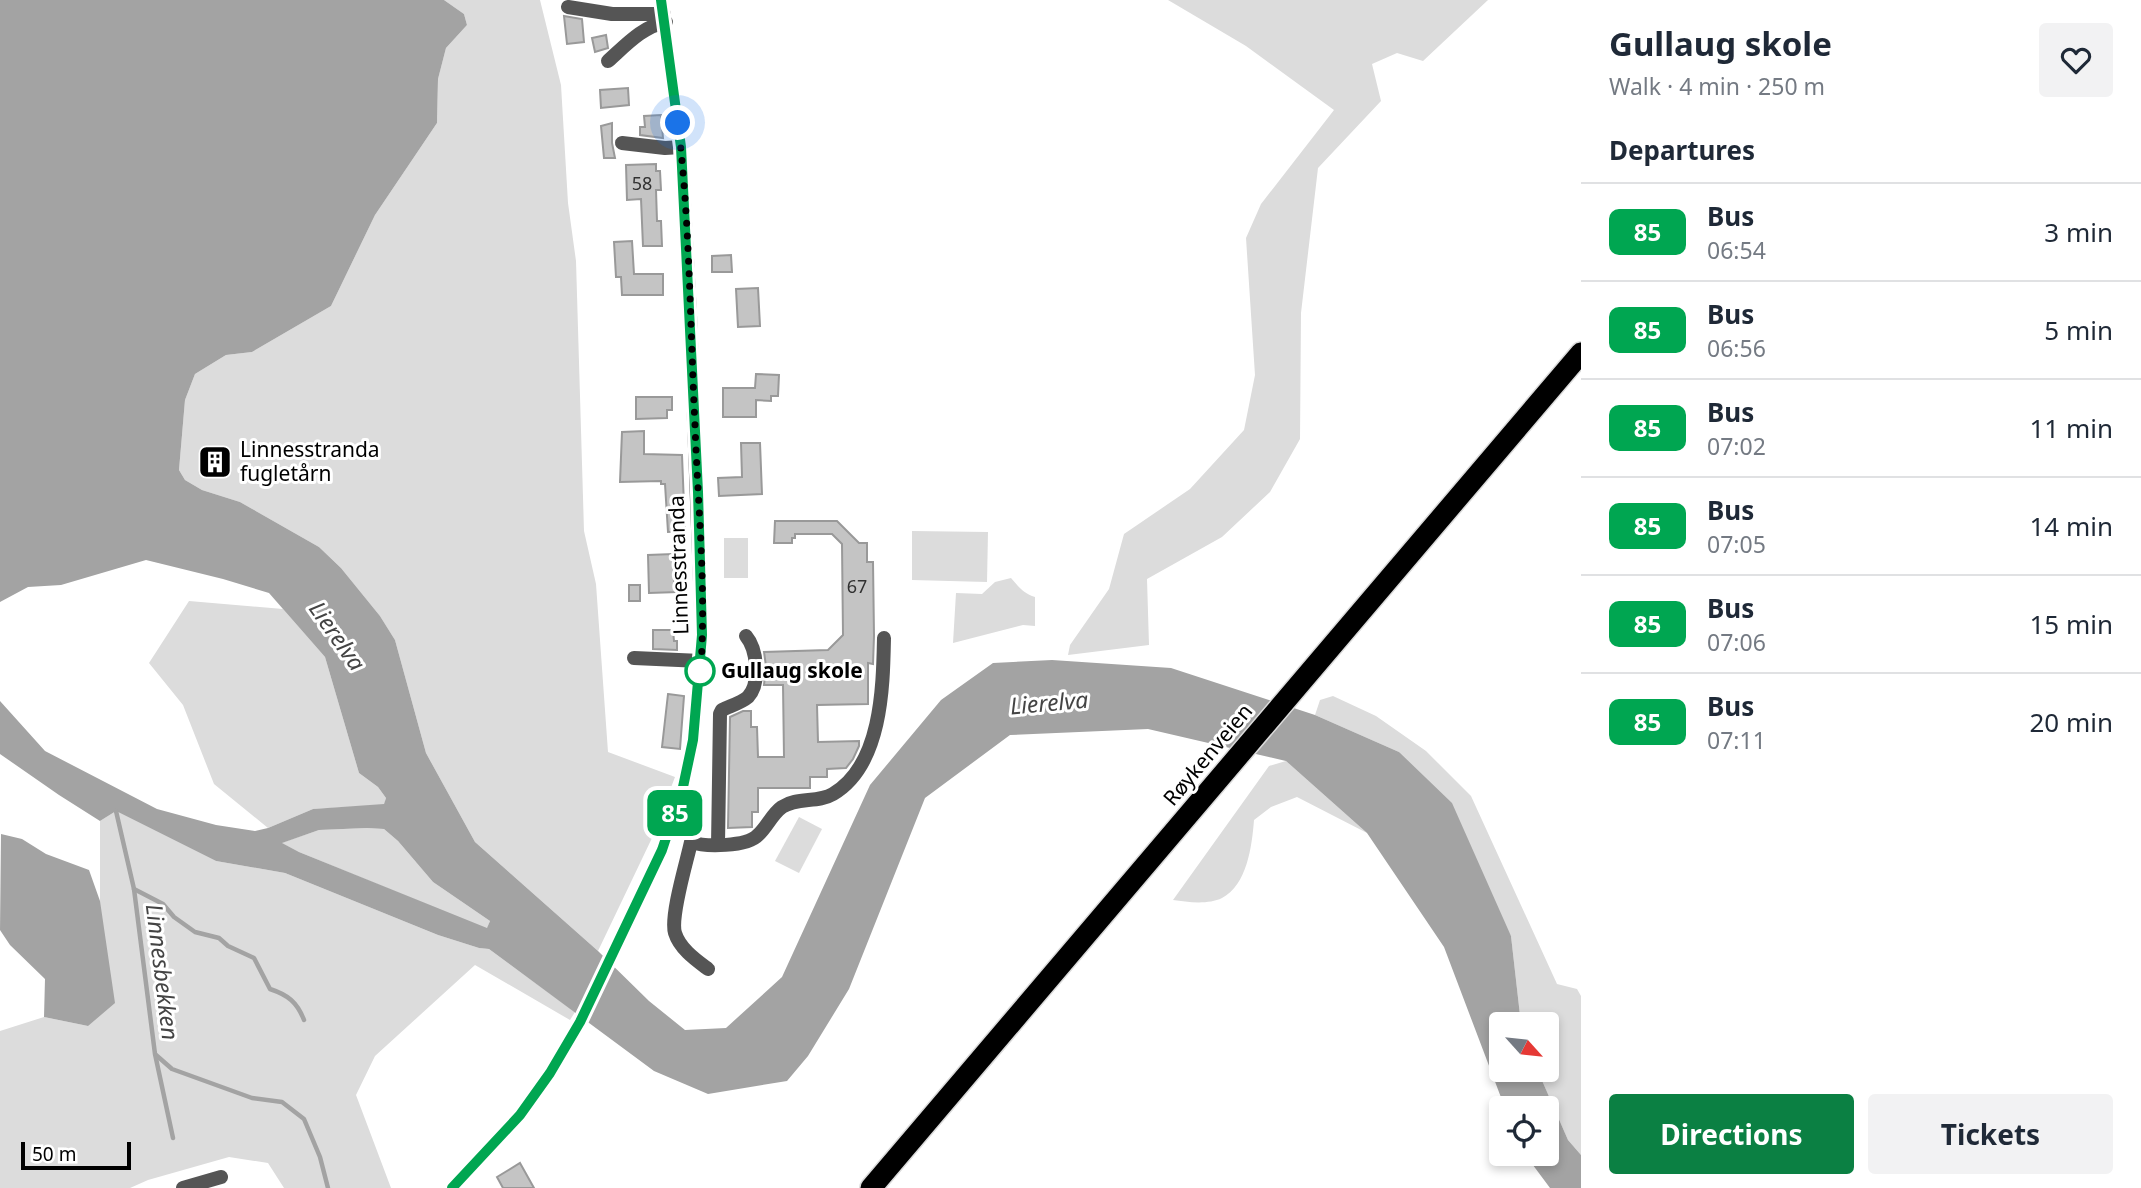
<!DOCTYPE html>
<meta charset="utf-8">
<style>
:root{--surface:#fff;--page:#f2f2f3;--text:#1f2937;--muted:#747a83;--line:#e0e1e3;--accent:#0b8043}
body{margin:0;font-family:"Noto Sans",sans-serif;background:var(--page);color:var(--text);height:100vh;display:flex;flex-direction:column;font-size:26px;white-space:nowrap}
*{box-sizing:border-box;margin:0}
p{font-size:23px;color:var(--muted)}
.icon{flex:none;width:38px;height:38px;fill:none;stroke:currentColor;stroke-width:2;stroke-linecap:round;stroke-linejoin:round}
.map{position:relative;flex:1;overflow:hidden}
.side{display:flex;flex-direction:column;background:var(--surface);width:560px}
.side>*{flex:none}
.badge{padding:0 14px;border-radius:10px;font-size:24px;line-height:46px}
.needle{width:46px;rotate:117deg}
.buttons{position:absolute;left:1489px;top:1012px;display:grid;gap:14px}
.buttons a{display:grid;place-items:center;width:70px;height:70px;border-radius:7px;background:var(--surface);box-shadow:0 4px 10px #0003;font-size:35px}
.scale{position:absolute;left:21px;bottom:18px;width:110px;box-sizing:border-box;padding-left:7px;border:4px solid #000;border-top:0;font-size:19px;line-height:24px;white-space:nowrap;color:#000;-webkit-text-stroke:5px #fff;paint-order:stroke}
.you{position:absolute;width:35px;height:35px;margin:-18px;border:5px solid #fff;border-radius:50%;background:#1a73e8;box-shadow:0 0 0 10px #1a73e833}
.map>.badge{position:absolute;translate:-50% -50%;box-shadow:0 0 0 4px #fff}
h2{padding:0 28px;font-size:26px;line-height:63px}
.round{display:grid;place-items:center;flex:none;width:74px;height:74px;border-radius:7px;background:var(--page)}
.head{display:flex;align-items:center;justify-content:space-between;height:119px;padding:0 28px}
h1{font-size:33px;font-weight:700;line-height:52px}
.button{display:flex;gap:14px;margin-top:auto;padding:14px 28px}
.button a{flex:1;height:80px;border-radius:7px;background:var(--accent);color:#fff;font-size:28px;font-weight:700;line-height:80px;text-align:center}
.button a+a{background:var(--page);color:var(--text)}
ul{padding:0;list-style:none}
li{display:flex;align-items:center;gap:21px;height:98px;padding:0 28px;border-top:2px solid var(--line)}
li div{flex:1}
li b{display:block;font-size:26px}
li em{font-style:normal}
li .badge{min-width:77px;font-weight:700;text-align:center}
main{display:flex;flex:1;min-height:0}
.map>svg:first-child{display:block}
</style>
<main>
<div class="map">
<svg width="1581" height="1188" viewBox="0 0 1581 1188">
<rect width="100%" height="100%" fill="#fff"/>
<g fill="#dcdcdc">
<polygon points="444,0 540,0 561,85 568,203 576,261 584,531 596,584 608,752 675,777 652,838 598,951 475,842 426,753 395,640 380,616 341,568 319,547 240,502 202,490 185,480 179,470 185,400 195,374 226,355 252,352 331,306 375,215 437,123 438,79 446,48 467,25 464,14"/>
<polygon points="1168,0 1488,0 1423,61 1397,53 1372,64 1381,101 1318,168 1301,313 1300,439 1270,492 1222,537 1147,579 1149,645 1068,655 1070,645 1109,589 1124,534 1190,489 1244,430 1255,375 1246,238 1261,204 1334,110 1246,46"/>
<polygon points="912,531 988,532 987,582 912,580"/>
<rect x="724" y="538" width="24" height="40"/>
<path d="M 1011,578 C 1018,586 1024,594 1035,597 L 1035,626 L 1023,625 L 953,643 L 956,593 L 982,594 L 995,582 Z"/>
<polygon points="189,601 283,609 325,657 359,773 378,787 386,798 384,805 313,809 268,828 214,784 183,705 149,663"/>
<polygon points="1333,696 1376,716 1426,751 1471,796 1557,984 1577,989 1581,996 1581,1155 1568,1140 1537,1069 1547,1069 1547,1024 1521,1024 1511,936 1399,752 1315,715 1320,700"/>
<path d="M 1286,761 L 1367,833 L 1297,797 L 1271,807 L 1254,820 C 1252,846 1247,885 1222,898 C 1208,905 1187,902 1173,900 L 1269,766 Z"/>
<polygon points="116,811 216,861 285,873 438,935 479,948 489,949 575,1012 570,1020 475,965 375,1056 356,1095 391,1188 284,1188 268,1163 229,1157 148,1180 130,1188 0,1188 0,1031 44,1017 88,1026 100,901 100,821"/>
<polygon points="799,817 822,829 799,873 775,861"/>
<polygon points="367,828 384,829 398,841 433,882 490,921 487,929 299,852 281,843 319,830"/>
</g>
<g fill="#a3a3a3" fill-rule="evenodd">
<path d="M 0,0 L 444,0 L 464,14 L 467,25 L 446,48 L 438,79 L 437,123 L 375,215 L 331,306 L 252,352 L 226,355 L 195,374 L 185,400 L 179,470 L 185,480 L 202,490 L 240,502 L 319,547 L 341,568 L 380,616 L 395,640 L 426,753 L 475,842 L 598,951 L 649,1001 L 685,1030 L 726,1028 L 782,977 L 870,785 L 941,700 L 993,663 L 1052,660 L 1171,668 L 1315,715 L 1399,752 L 1452,803 L 1511,936 L 1521,1024 L 1502,1024 L 1502,1069 L 1537,1069 L 1568,1140 L 1581,1155 L 1581,1188 L 1550,1188 L 1524,1153 L 1547,1153 L 1547,1108 L 1505,1108 L 1444,947 L 1367,833 L 1286,761 L 1148,729 L 1010,735 L 925,798 L 849,989 L 808,1056 L 787,1081 L 708,1094 L 654,1071 L 489,949 L 479,948 L 438,935 L 285,873 L 216,861 L 116,811 L 100,821 L 59,795 L 0,754 L 0,701 L 45,751 L 157,809 L 216,825 L 255,831 L 268,828 L 313,809 L 384,804 L 386,798 L 378,787 L 359,773 L 325,657 L 269,593 L 223,579 L 146,560 L 61,585 L 28,587 L 0,602 ZM 367,828 L 384,829 L 398,841 L 433,882 L 490,921 L 487,928 L 299,852 L 282,843 L 319,830 Z"/>
<polygon points="1,834 22,839 46,854 89,870 100,901 115,1003 88,1026 44,1017 45,979 10,945 0,930"/>
</g>
<g fill="none" stroke-linecap="round" stroke-linejoin="round">
<g stroke="#a3a3a3" stroke-width="4.5">
<polyline points="116,811 134,889 155,1054 173,1138"/>
<path d="M 134,889 L 163,904 L 174,917 L 195,932 L 219,938 L 228,946 L 254,958 L 270,989 C 288,995 297,1002 304,1020"/>
<polyline points="156,1055 172,1069 252,1098 282,1102 304,1119 320,1157 328,1188"/>
</g>
</g>
<g fill="#c4c4c4" stroke="#999" stroke-width="2">
<polygon points="564,16 582,19 584,42 567,44"/>
<polygon points="606,35 608,48 595,52 592,38"/>
<polygon points="628,88 629,105 601,108 600,90"/>
<polygon points="661,115 663,138 640,135 640,127 645,127 644,116"/>
<polygon points="612,123 612,143 615,158 604,158 601,126"/>
<polygon points="656,164 656,171 660,171 661,190 656,190 657,221 661,221 662,246 643,246 641,199 627,200 626,165"/>
<polygon points="632,241 634,274 663,274 663,295 622,295 621,277 616,277 614,242"/>
<polygon points="731,255 732,272 712,272 712,256"/>
<polygon points="758,288 760,326 738,327 736,289"/>
<polygon points="756,374 779,375 778,396 771,396 771,401 756,400 756,417 723,417 723,388 755,388"/>
<polygon points="636,397 672,397 672,410 667,410 667,418 636,419"/>
<polygon points="644,431 644,454 682,455 685,531 668,532 665,484 661,484 661,481 620,482 622,432"/>
<polygon points="741,443 760,443 762,494 719,496 718,478 742,477"/>
<polygon points="775,521 837,521 859,543 867,543 867,562 873,562 874,636 873,664 868,663 868,704 817,705 818,742 859,741 859,746 853,759 846,768 827,769 827,777 810,777 810,788 758,788 758,812 752,812 752,827 728,828 730,717 743,711 751,711 751,727 757,727 758,757 784,757 783,685 764,685 766,666 764,652 828,650 843,635 842,544 832,534 795,534 795,538 792,538 792,543 774,543"/>
<polygon points="673,554 674,581 678,580 678,592 649,593 648,555"/>
<rect x="629" y="585" width="11" height="16"/>
<polygon points="653,630 673,630 674,641 677,641 677,650 653,649"/>
<polygon points="668,694 684,696 680,749 662,747"/>
<polygon points="520,1163 534,1188 503,1188 497,1177"/>
</g>
<g fill="none" stroke-linecap="round" stroke-linejoin="round">
<defs>
<polyline id="highway" points="871,1188 1581,353"/>
</defs>
<use href="#highway" stroke="#dbdbdb" stroke-width="24"/>
<g stroke="#555" stroke-width="14">
<polyline points="568,7 612,14 664,14"/>
<path d="M 608,61 C 625,46 643,26 666,22"/>
<polyline points="622,143 665,148 681,147"/>
<polyline points="634,658 701,661"/>
<path d="M 718,845 L 720,714 L 722,710 C 730,706 741,703 748,697 C 761,683 757,649 746,636"/>
<path d="M 708,969 C 696,960 680,949 675,933 C 670,916 687,861 691,842 C 705,847 747,847 758,835 C 767,827 772,814 782,807 C 797,797 818,803 833,794 C 882,765 883,687 884,638"/>
<polyline points="183,1188 221,1177"/>
<polyline points="452,1188 520,1115 550,1073 580,1022 662,850 683,787 693,740 702,635 690,315 681,147 661,0"/>
</g>
<use href="#highway" stroke="#000" stroke-width="21"/>
</g>
<g fill="none" stroke-linecap="round" stroke-linejoin="round">
<defs>
<polyline id="line" points="452,1188 520,1115 550,1073 580,1022 662,850 683,787 693,740 702,635 698,492 681,147 661,0"/>
</defs>
<use href="#line" stroke="#fff" stroke-width="16"/>
<use href="#line" stroke="#00a651" stroke-width="10"/>
<path stroke="#000" stroke-width="7" stroke-dasharray="0 12.6" d="M 678,123 C 690,222 690,326 695,425 C 698,509 707,595 700,680 L 700,671"/>
</g>
<defs>
<symbol id="building-square" viewBox="-11 -11 22 22"><rect x="-9" y="-9" width="18" height="18" rx="4" fill="#000" stroke="#fff"/><path d="M-4-6H4V6H1V3H-1V6H-4ZM-2.5-4.3h1.7v1.8h-1.7ZM.8-4.3h1.7v1.8H.8ZM-2.5-1h1.7V.8h-1.7ZM.8-1h1.7V.8H.8Z" fill="#fff"/></symbol>
</defs>
<g fill-rule="evenodd">
<use href="#building-square" x="196" y="443" width="38" height="38"/>
</g>
<circle fill="#fff" stroke="#00a651" stroke-width="3.5" cx="700" cy="671" r="14"/>
<g text-anchor="middle" stroke-width="6" stroke-linejoin="round" paint-order="stroke">
<g font-size="18" fill="#313131">
<text x="642" y="190">58</text>
<text x="857" y="593">67</text>
</g>
<g font-size="21" fill="#000" stroke="#fff" text-anchor="start">
<text x="240" y="457">Linnesstranda<tspan x="240" dy="24">fugletårn</tspan></text>
</g>
<g font-size="21" fill="#000" stroke="#fff">
<text transform="translate(679 565) rotate(-92)" y="7">Linnesstranda</text>
<text transform="translate(1208 755) rotate(-50)" y="7">Røykenveien</text>
</g>
<g font-size="21" font-weight="bold" fill="#000" stroke="#fff" text-anchor="start">
<text x="721" y="678">Gullaug skole</text>
</g>
<g font-size="23" font-style="italic" fill="#444" stroke="#fff">
<text transform="translate(337 636) rotate(55)" y="8">Lierelva</text>
<text transform="translate(1049 703) rotate(-5)" y="8">Lierelva</text>
<text transform="translate(162 972) rotate(83)" y="8">Linnesbekken</text>
</g>
</g>
</svg>
<div class="buttons">
<a><svg class="needle" viewBox="-14 -14 28 28"><path d="M0-13l5 13h-10z" fill="#e53935"/><path d="M0 13l5-13h-10z" fill="#747a83"/></svg></a>
<a><svg class="icon" aria-label="locate" viewBox="0 0 24 24"><circle cx="12" cy="12" r="6"/><path d="M12 2v4M12 18v4M2 12h4M18 12h4"/></svg></a>
</div>
<div class="scale">50 m</div>
<div class="you" style="left:678px;top:123px"></div>
<b class="badge" style="left:675px;top:813px;background:#00a651;color:#fff">85</b>
</div>
<section class="side">
<div class="head"><div><h1>Gullaug skole</h1><p>Walk · 4 min · 250 m</p></div><a class="round"><svg class="icon" aria-label="heart" viewBox="0 0 24 24"><path d="M12 20l-8-8c-3-5 5-10 8-4 3-6 11-1 8 4z"/></svg></a></div>
<h2>Departures</h2>
<ul>
<li><span class="badge" style="background:#00a651;color:#fff">85</span><div><b>Bus</b><p>06:54</p></div><em>3 min</em></li>
<li><span class="badge" style="background:#00a651;color:#fff">85</span><div><b>Bus</b><p>06:56</p></div><em>5 min</em></li>
<li><span class="badge" style="background:#00a651;color:#fff">85</span><div><b>Bus</b><p>07:02</p></div><em>11 min</em></li>
<li><span class="badge" style="background:#00a651;color:#fff">85</span><div><b>Bus</b><p>07:05</p></div><em>14 min</em></li>
<li><span class="badge" style="background:#00a651;color:#fff">85</span><div><b>Bus</b><p>07:06</p></div><em>15 min</em></li>
<li><span class="badge" style="background:#00a651;color:#fff">85</span><div><b>Bus</b><p>07:11</p></div><em>20 min</em></li>
</ul>
<div class="button"><a>Directions</a><a>Tickets</a></div>
</section>
</main>
